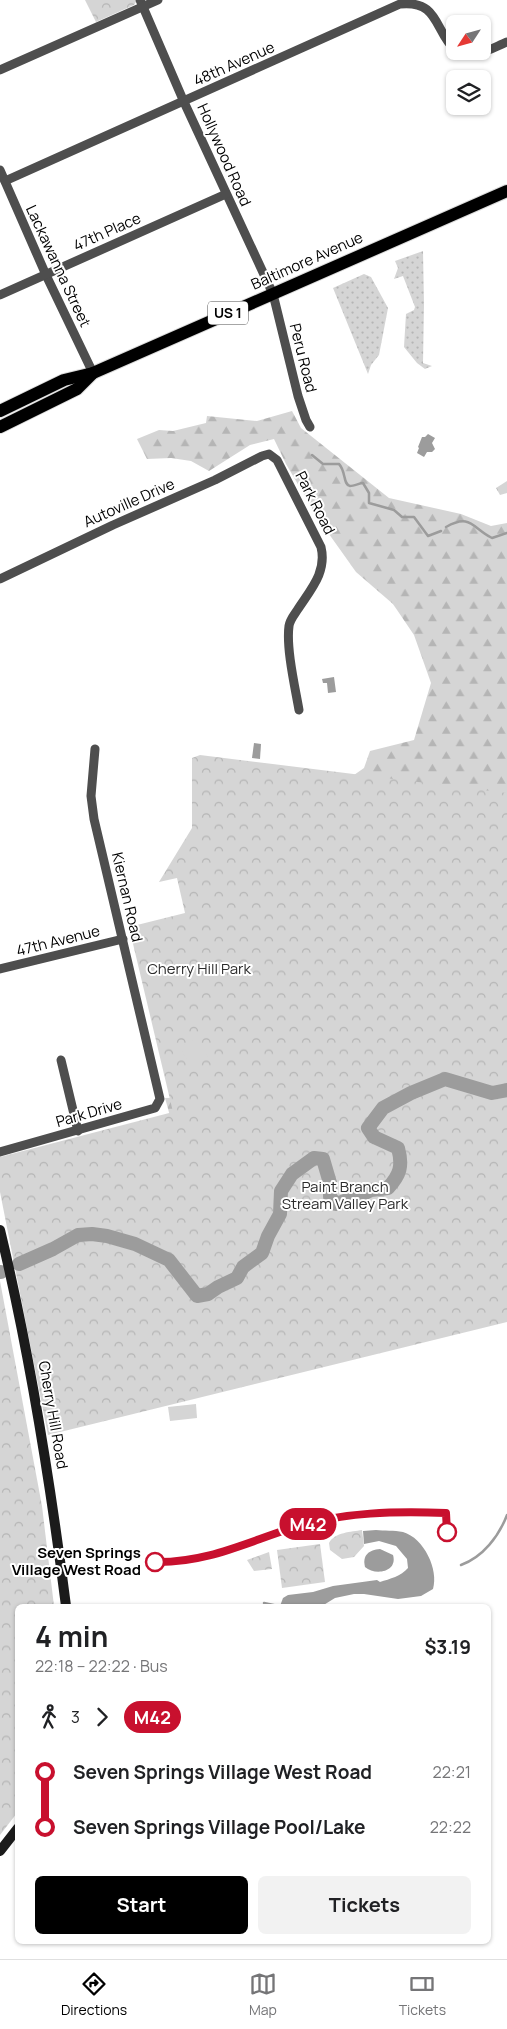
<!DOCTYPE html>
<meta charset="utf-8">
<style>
:root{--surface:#fff;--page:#f2f2f2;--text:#202124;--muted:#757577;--line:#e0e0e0;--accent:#000}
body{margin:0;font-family:Manrope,sans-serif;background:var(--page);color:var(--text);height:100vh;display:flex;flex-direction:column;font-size:19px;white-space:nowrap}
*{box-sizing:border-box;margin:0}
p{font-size:16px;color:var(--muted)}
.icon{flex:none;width:28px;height:28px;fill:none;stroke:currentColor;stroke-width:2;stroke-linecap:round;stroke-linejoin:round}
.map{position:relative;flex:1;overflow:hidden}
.details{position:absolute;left:15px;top:1604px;width:476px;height:340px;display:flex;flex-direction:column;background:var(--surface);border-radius:8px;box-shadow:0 1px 4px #0004}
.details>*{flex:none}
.badge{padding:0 10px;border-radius:16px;font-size:18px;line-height:32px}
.needle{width:32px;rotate:234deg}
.controls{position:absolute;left:446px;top:15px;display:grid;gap:10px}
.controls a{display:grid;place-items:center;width:45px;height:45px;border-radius:8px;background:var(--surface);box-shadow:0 1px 4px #0004;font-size:25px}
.map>.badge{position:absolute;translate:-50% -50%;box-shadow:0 0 0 2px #fff}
.legs{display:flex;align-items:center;gap:8px;height:55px;padding:0 20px;font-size:16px}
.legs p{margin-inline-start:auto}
.headline{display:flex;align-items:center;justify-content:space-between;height:85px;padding:0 20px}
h1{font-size:28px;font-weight:700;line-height:38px}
.action{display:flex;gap:10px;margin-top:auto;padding:10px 20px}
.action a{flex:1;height:58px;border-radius:8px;background:var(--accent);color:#fff;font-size:20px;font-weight:700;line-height:58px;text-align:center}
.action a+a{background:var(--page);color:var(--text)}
ul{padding:0 20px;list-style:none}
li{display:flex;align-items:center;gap:18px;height:55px;font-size:19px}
li i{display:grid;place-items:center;width:8px;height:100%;margin:0 6px;background:currentColor}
li i::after{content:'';width:12px;height:12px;margin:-6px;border:4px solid;border-radius:50%;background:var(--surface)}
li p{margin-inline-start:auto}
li:first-child i{background:linear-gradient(#0000 50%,currentColor 0)}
li:last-child i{background:linear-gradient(currentColor 50%,#0000 0)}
.dock{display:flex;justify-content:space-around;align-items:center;height:70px;border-top:1px solid var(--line);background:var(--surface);font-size:14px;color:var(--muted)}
.dock a{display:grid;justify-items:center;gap:2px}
.dock .active{color:var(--accent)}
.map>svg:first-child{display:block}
</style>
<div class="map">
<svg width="507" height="1959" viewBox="0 0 507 1959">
<defs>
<pattern id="grass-dots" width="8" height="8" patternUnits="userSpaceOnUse" patternTransform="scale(1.25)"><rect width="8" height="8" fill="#d5d5d5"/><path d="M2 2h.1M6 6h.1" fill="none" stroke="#b5b5b5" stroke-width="1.8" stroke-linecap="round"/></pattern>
<pattern id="forest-firs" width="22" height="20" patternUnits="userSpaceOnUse" patternTransform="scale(1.25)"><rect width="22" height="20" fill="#d5d5d5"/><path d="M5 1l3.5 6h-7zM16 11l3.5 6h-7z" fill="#b5b5b5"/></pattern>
<pattern id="park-crowns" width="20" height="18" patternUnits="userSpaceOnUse" patternTransform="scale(1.25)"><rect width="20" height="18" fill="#d5d5d5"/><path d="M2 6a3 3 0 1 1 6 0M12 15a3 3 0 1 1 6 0" fill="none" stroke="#b5b5b5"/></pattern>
</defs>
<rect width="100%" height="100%" fill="#fff"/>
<g fill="url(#grass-dots)">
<polygon points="423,251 424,304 423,363 432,366 425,369 417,363 404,347 406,314 414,310 415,307 403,276 394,279 398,268 395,261"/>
<polygon points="364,274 371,277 388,308 379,355 371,365 368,374 333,288"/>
</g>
<polygon fill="url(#forest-firs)" points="292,411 301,428 389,498 461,514 491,526 507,523 507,1171 170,1116 165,1098 199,1097 344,782 364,768 370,751 414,740 431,683 414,635 393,604 356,572 319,520 286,464 274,439 250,445 209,471 191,461 171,458 147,459 137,439 159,430 173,431 206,423 207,416 257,421"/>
<g fill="url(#park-crowns)">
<polygon points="85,0 135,0 136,2 134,5 96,22"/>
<polygon points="507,481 507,493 500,495 496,488"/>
<polygon points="200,755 507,793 507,1322 48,1435 0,1192 0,1157 173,1112 129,927 185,913 177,878 159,882 192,828 192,758"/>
<polygon points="0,1281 42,1506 54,1606 18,1606 17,1813 0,1835"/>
<path d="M 362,1530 L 364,1546 L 354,1557 L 342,1559 L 330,1550 L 329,1543 C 335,1532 351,1532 362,1530 Z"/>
<polygon points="320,1544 325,1582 282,1588 277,1550"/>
<polygon points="269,1552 272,1569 254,1571 247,1560"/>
</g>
<g fill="#d5d5d5">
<polygon points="197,1038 208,1057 190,1066 180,1047"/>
<polygon points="196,1404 197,1418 170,1421 168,1407"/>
</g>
<g fill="#9c9c9c">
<polygon points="428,434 435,438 432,443 435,449 432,452 427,452 424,457 417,453 419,448 418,447 422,437 425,437"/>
<polygon points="334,677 336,692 328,693 327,683 323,683 322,679"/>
<polygon points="254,743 261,744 260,759 252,758"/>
<path d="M 376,1530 C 384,1531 394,1530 403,1532 C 424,1538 439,1570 433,1589 L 421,1596 L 398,1599 L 364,1594 L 354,1594 L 335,1598 L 322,1606 L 280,1606 L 283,1598 L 288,1595 L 313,1592 L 333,1586 L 377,1580 L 380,1582 C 390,1579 401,1576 408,1568 L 407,1559 L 396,1546 L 379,1541 L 364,1544 L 363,1531 Z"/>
<path d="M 380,1549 L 393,1555 C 398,1572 375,1576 365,1567 C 362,1555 369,1550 380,1549 Z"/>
</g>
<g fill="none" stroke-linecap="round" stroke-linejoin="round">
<g stroke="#9c9c9c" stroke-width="2.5">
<path d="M 312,455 L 323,464 L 339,464 C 346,471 343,485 350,486 C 354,486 360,483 363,483 L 369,493 L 369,503 L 394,510 L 402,517 L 414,517 L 428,536 L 441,531"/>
<path d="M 446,527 C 471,513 472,528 492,538 L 507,533"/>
<path d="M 461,1565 C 483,1557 499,1536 507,1515"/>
<polyline points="264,1603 278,1606"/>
</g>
<g stroke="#9c9c9c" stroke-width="14">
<path d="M 19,1264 L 53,1249 L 78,1235 L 92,1234 L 107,1236 L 135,1244 L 169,1260 L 197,1296 L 208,1294 L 218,1287 L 237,1278 L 243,1267 L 262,1253 L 268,1236 L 280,1214 L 281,1191 L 292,1174 L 314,1158 L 323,1159 L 330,1183 L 330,1197 L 336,1204 L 361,1195 L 371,1190 L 388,1188 C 400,1175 403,1166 398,1148 L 374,1137 L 368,1128 L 383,1108 L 411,1093 L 445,1079 L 492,1093 L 507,1090"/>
<polyline points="0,1272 1,1272"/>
</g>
<defs>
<g id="primary">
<polyline points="0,411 64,380 93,373 507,191"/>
<polyline points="0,427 77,389 93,373"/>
</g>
</defs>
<use href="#primary" stroke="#dbdbdb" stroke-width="14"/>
<g stroke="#4e4e4e" stroke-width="9">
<polyline points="140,0 184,102 273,294 298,396 306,420 310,427"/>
<path d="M 457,51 C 473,61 492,48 507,42"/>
<polyline points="0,70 158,0"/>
<polyline points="0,170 46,275 93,373"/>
<path d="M 5,181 L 400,4 C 439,0 434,30 455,50"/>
<polyline points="0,295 226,194"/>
<path d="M 0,579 L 113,525 L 215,480 L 262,456 L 269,454 L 277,460 L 321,547 C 327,572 311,589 298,609 C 295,614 290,619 289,626 C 286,648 295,687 299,710"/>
<polyline points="0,969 123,939"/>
<polyline points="61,1060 78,1131"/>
<polyline points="0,1152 155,1108 160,1099 94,819 91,796 95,749"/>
</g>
<g stroke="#1b1b1b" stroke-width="10">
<path d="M 0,1230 C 30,1354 50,1480 66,1606"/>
<polyline points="0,1851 18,1828"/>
</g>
<use href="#primary" stroke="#000" stroke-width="12"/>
</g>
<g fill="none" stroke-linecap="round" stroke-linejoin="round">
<defs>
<path id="line-1" d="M 155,1562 C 207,1563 247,1542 295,1527 C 344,1512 396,1511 446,1513 L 447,1532"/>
</defs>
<use href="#line-1" stroke="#fff" stroke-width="11"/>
<use href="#line-1" stroke="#c8102e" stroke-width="8"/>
</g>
<g fill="#fff" stroke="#c8102e" stroke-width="2.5">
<circle cx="447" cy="1532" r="9"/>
<circle cx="155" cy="1562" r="9"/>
</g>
<g text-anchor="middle" stroke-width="4" stroke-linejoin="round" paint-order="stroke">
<rect fill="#fff" stroke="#4c4c4c" stroke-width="1" x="208" y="301.5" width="40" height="23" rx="4"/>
<g font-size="14" font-weight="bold" fill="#000">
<text x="228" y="318">US 1</text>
</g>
<g font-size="15" fill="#000" stroke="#fff">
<text transform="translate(234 64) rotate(-24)" y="5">48th Avenue</text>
<text transform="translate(224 155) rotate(66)" y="5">Hollywood Road</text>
<text transform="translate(107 232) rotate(-24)" y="5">47th Place</text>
<text transform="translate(307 261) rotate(-24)" y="5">Baltimore Avenue</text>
<text transform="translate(58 266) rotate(65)" y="5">Lackawanna Street</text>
<text transform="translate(303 358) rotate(76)" y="5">Peru Road</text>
<text transform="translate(129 503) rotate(-24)" y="5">Autoville Drive</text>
<text transform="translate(315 503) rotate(63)" y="5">Park Road</text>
<text transform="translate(127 897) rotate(77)" y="5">Kiernan Road</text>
<text transform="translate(58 941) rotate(-14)" y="5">47th Avenue</text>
<text transform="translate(89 1113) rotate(-16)" y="5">Park Drive</text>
<text transform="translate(53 1415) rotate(80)" y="5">Cherry Hill Road</text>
</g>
<g font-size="15" fill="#2c2c2c" stroke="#fff">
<text x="199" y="974">Cherry Hill Park</text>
<text x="345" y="1192">Paint Branch<tspan x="345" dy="17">Stream Valley Park</tspan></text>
</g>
<g font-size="15" font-weight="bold" fill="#000" stroke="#fff" text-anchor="end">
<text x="141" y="1558">Seven Springs<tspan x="141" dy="17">Village West Road</tspan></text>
</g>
</g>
</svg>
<div class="controls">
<a><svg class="needle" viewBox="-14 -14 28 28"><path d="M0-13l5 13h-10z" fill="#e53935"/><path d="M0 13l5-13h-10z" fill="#757577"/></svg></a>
<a><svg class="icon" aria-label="layers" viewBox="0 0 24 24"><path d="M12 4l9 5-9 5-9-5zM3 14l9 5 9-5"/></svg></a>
</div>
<b class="badge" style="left:308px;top:1524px;background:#c8102e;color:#fff">M42</b>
<section class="details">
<div class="headline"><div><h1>4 min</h1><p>22:18 – 22:22 · Bus</p></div><b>$3.19</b></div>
<div class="legs"><svg class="icon" aria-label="walk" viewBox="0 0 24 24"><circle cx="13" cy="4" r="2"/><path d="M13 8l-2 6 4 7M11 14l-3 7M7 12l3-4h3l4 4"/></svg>3<svg class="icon" aria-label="forward" viewBox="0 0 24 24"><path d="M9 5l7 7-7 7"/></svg><b class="badge" style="background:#c8102e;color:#fff">M42</b></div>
<ul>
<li><i style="color:#c8102e"></i><b>Seven Springs Village West Road</b><p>22:21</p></li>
<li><i style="color:#c8102e"></i><b>Seven Springs Village Pool/Lake</b><p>22:22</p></li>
</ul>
<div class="action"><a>Start</a><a>Tickets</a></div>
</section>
</div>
<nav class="dock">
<a class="active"><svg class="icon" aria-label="directions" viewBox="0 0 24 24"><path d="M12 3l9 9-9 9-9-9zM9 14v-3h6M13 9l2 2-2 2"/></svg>Directions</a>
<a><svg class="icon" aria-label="map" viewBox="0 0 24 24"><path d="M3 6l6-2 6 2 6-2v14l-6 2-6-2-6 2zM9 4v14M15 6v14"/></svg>Map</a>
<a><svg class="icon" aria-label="tickets" viewBox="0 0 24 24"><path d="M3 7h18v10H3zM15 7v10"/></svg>Tickets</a>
</nav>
